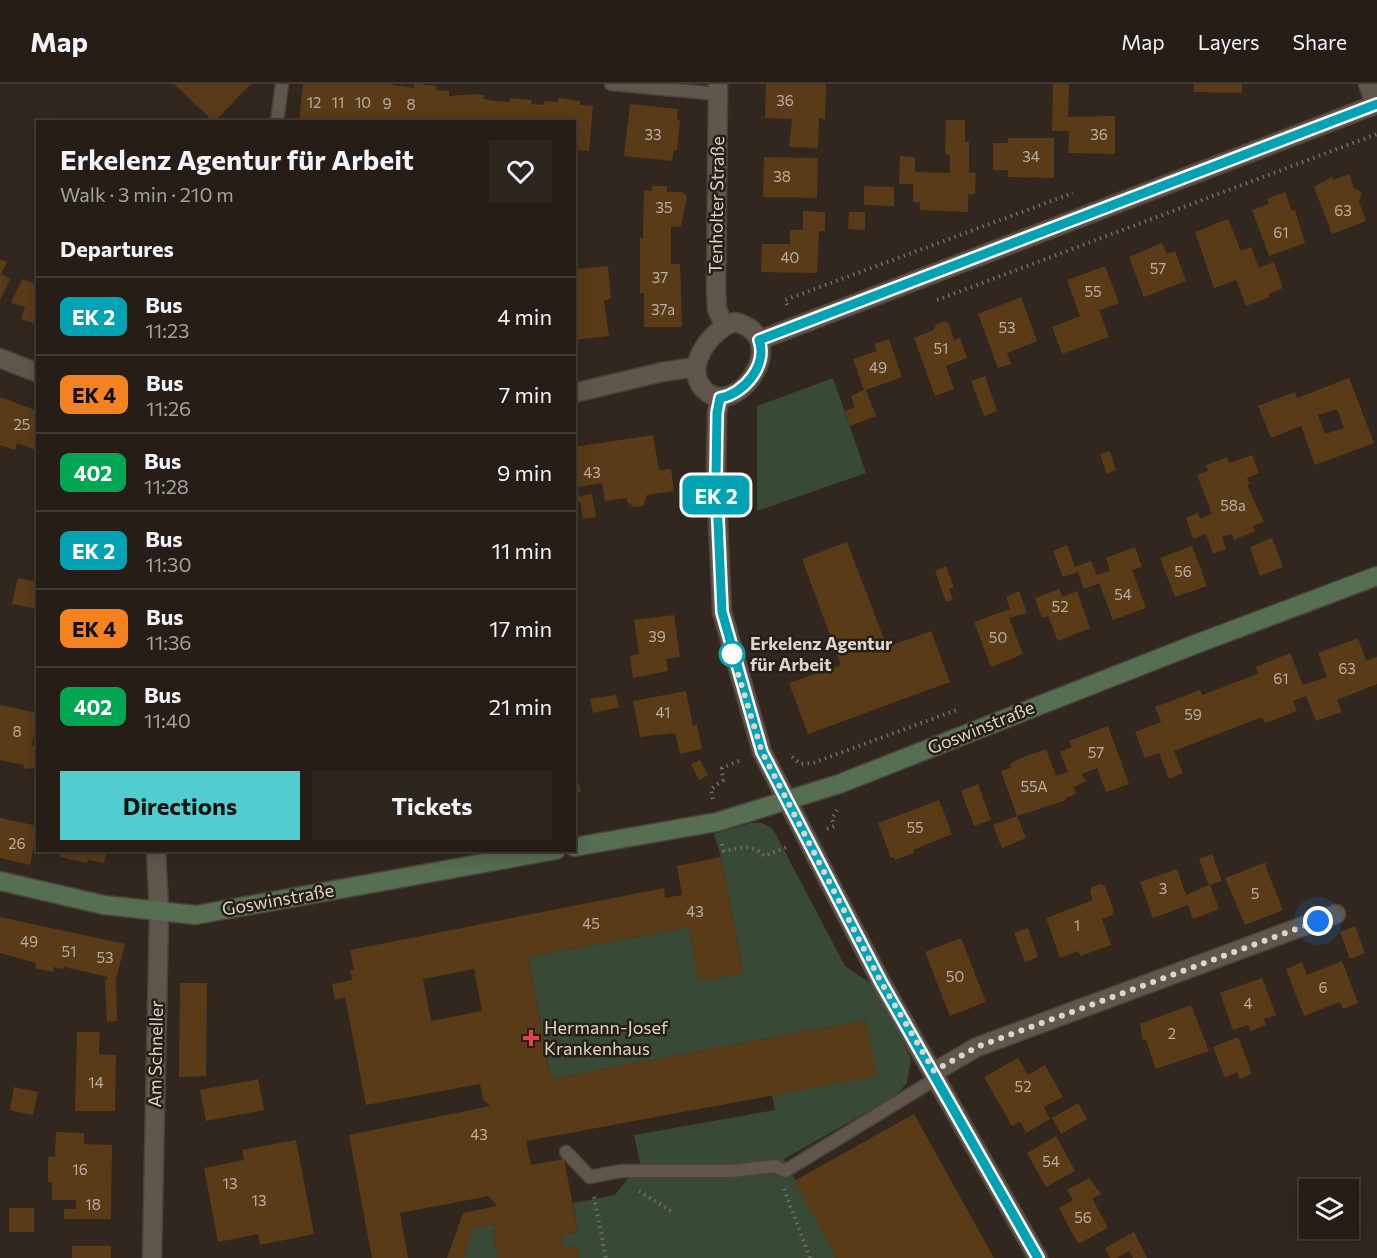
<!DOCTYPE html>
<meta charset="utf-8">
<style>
:root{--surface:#251d16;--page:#2d261f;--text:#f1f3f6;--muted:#a3a2a1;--line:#423b35;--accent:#52cdcf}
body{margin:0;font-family:Commissioner,sans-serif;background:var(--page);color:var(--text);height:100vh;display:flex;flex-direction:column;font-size:22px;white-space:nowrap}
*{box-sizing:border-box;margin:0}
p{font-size:20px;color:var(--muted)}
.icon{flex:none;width:33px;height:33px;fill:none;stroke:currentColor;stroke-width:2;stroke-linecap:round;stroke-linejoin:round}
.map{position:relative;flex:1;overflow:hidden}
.side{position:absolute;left:36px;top:36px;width:540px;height:732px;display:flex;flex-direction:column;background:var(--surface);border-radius:0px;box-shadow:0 3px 15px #0003,0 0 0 2px var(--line)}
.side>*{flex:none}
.badge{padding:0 12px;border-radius:9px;font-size:21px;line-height:39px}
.tools{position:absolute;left:1299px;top:1095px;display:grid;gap:12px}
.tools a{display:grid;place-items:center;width:60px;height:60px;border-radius:0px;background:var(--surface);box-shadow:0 3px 15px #0003,0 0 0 2px var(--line);font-size:30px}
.you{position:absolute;width:30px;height:30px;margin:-15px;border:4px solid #fff;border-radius:50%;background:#1a73e8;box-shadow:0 0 0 9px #1a73e833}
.map>.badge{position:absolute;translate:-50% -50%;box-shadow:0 0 0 3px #fff}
h2{padding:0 24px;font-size:22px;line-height:54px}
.round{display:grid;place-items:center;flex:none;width:63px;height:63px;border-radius:0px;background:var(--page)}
.headline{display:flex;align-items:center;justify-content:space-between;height:102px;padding:0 24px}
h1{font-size:28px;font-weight:700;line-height:45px}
.button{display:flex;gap:12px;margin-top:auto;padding:12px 24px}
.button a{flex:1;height:69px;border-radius:0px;background:var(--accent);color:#111;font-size:24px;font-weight:700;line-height:69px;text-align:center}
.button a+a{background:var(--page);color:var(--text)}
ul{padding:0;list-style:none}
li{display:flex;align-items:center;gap:18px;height:78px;padding:0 24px;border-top:2px solid var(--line)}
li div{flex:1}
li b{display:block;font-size:22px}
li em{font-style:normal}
li .badge{min-width:66px;font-weight:700;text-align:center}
header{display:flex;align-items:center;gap:36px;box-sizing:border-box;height:84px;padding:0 30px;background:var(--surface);border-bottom:2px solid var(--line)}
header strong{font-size:28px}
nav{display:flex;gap:33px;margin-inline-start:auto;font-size:21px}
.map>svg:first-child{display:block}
</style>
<header>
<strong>Map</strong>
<nav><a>Map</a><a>Layers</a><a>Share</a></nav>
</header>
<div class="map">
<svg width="1377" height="1174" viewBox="0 0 1377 1174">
<rect width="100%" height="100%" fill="#31271e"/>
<g fill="#384936">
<polygon points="833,294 866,389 757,427 757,322"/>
<polygon points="751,739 762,739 773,745 845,882 879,905 911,975 907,999 895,1012 784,1075 837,1174 579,1174 577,1162 564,1164 561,1151 578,1148 573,1119 615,1111 640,1079 634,1051 775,1026 772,1011 876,992 866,936 551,995 528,873 689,843 699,897 743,889 721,773 714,750"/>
<polygon points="495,1140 496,1144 493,1145 498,1174 463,1174 473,1144"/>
</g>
<g fill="#593b18" fill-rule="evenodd">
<polygon points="174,0 251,0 214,38"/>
<polygon points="303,0 388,0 414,4 414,0 417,0 436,2 436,6 449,7 449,12 473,10 484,11 483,15 496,17 509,18 510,14 532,16 531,20 544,21 544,17 558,18 558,14 580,17 580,21 593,22 589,67 574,66 574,38 299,38"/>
<polygon points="766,0 826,0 825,36 819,34 818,64 789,63 792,35 765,34"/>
<polygon points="1053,0 1069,0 1068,33 1115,32 1115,70 1068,69 1069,47 1052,47"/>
<polygon points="1194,0 1242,0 1242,9 1194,8"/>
<polygon points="630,20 678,25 677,36 680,36 677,66 674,66 672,77 624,72"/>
<polygon points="946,36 965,36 965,58 969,58 969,89 976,89 975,110 968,110 968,128 920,126 920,118 913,118 913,100 899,100 900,72 915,73 915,88 950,89 950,72 945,69"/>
<polygon points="1008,54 1054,54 1054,94 1008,93 1008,86 993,86 993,59 1008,59"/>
<polygon points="764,73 818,74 817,114 763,113"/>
<polygon points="1349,90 1354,104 1362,108 1359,118 1366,137 1332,150 1314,103 1332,93 1333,96"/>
<polygon points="652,102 667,102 667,108 682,108 687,112 681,142 671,143 671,180 680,180 682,243 644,243 644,209 640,209 640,154 643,154 644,106 652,107"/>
<polygon points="864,102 894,103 894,122 864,121"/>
<polygon points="1285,108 1292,127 1295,126 1305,159 1269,172 1252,126 1269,120 1267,115"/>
<polygon points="803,127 825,128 825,147 819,147 817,189 761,188 762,160 790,160 790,146 803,146"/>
<polygon points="849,128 865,128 865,146 848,145"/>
<polygon points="1228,135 1241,167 1251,163 1259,184 1274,178 1283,204 1268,210 1270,213 1246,222 1236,196 1214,204 1195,148"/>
<polygon points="1162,159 1167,170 1175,167 1186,197 1144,213 1129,173"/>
<polygon points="0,175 7,178 1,190 10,195 0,216"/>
<polygon points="608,182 611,215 604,216 609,252 574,256 574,222 577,221 574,185"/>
<polygon points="1105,182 1119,219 1099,226 1109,253 1062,270 1052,243 1080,232 1067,196"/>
<polygon points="22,195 38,201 38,241 21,235 25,223 11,219"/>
<polygon points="1021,213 1037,257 1007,269 1011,280 998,284 978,230"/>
<polygon points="944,237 949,240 954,256 960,254 967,274 946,282 954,305 935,312 914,254 934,246 936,241"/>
<polygon points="889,255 902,293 866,306 876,332 850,342 845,327 855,323 851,312 864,306 853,275 877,267 874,260"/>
<polygon points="985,292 997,327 984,332 971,297"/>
<path d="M 1349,294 L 1374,359 L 1315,381 L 1301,342 L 1271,354 L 1258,322 L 1295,308 L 1297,314 ZM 1337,325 L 1344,344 L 1325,350 L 1318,331 Z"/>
<polygon points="0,313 38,327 38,367 17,359 15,366 0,361"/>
<polygon points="653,351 659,386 671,385 674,407 647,411 643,422 634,423 627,418 627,414 605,417 602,399 578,403 579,412 592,410 596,433 583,435 580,418 574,419 574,363"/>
<polygon points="1110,367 1116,386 1107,390 1100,370"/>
<polygon points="1252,371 1259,389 1247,394 1250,400 1247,401 1264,438 1253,442 1255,447 1234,456 1232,450 1222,453 1226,465 1213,470 1206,450 1193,455 1186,434 1198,429 1200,435 1212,430 1197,391 1208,387 1206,381 1227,373 1229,379"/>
<polygon points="1272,454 1283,483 1260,492 1250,463"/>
<polygon points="847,458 887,563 931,547 950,598 808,650 789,599 841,581 802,475"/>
<polygon points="1067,461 1075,483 1091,477 1097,491 1110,487 1106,474 1135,463 1142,483 1132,486 1146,524 1113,536 1099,499 1084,505 1078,488 1063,493 1053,467"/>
<polygon points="1192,462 1207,502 1175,513 1160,474"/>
<polygon points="946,482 954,503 949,505 953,516 946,518 935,487"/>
<polygon points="18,494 38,498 37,525 12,520"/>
<polygon points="1059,505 1062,513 1077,507 1090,544 1058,557 1048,532 1042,534 1035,514"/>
<polygon points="1019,507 1027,529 1009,534 1023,570 991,583 974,538 1010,525 1006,513"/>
<polygon points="674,531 680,573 666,575 668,587 633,594 630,572 639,570 634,536"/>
<polygon points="1358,554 1366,577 1377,573 1377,600 1337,616 1342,628 1316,637 1306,612 1293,617 1297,627 1265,639 1262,633 1174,667 1183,689 1169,695 1159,669 1145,674 1135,648 1161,638 1155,623 1200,606 1202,611 1247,594 1258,589 1256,583 1290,569 1303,601 1327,593 1318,569"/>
<polygon points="686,607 693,642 697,640 702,665 680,670 675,649 640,653 633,617"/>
<polygon points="616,611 619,623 593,629 590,615"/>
<polygon points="0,621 38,629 32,661 38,662 38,684 23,685 24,681 0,676"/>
<polygon points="1108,642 1129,700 1106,708 1097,684 1081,690 1086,697 1074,703 1076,710 1065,714 1066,716 1017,732 1001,687 1011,684 1010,680 1018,675 1046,665 1056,692 1068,688 1060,668 1072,663 1069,657"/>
<polygon points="700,676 708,691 699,696 691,680"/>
<polygon points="574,681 581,708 574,709"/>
<polygon points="978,700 991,736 974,742 961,707"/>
<polygon points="939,716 952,750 913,766 914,769 895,776 894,773 891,774 878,739"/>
<polygon points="1017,732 1026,754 1002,764 993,741"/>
<polygon points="0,734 38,742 30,781 0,774"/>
<polygon points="61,766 107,766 104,779 88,776 87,779 60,773"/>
<polygon points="1212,770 1222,797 1210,801 1219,825 1193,835 1188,821 1153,834 1140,798 1177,785 1186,811 1209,801 1199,775"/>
<path d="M 721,773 L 743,889 L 699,897 L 689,843 L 528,873 L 551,995 L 866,936 L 877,992 L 526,1057 L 531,1081 L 564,1075 L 578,1148 L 561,1151 L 564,1164 L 577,1162 L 579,1174 L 498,1174 L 493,1144 L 496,1144 L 495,1140 L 473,1144 L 463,1174 L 447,1174 L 463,1129 L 497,1122 L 489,1112 L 400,1129 L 408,1174 L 372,1174 L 349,1051 L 490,1022 L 483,1015 L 480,1000 L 366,1021 L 345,913 L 335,916 L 332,900 L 352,896 L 350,886 L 354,885 L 350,866 L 664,804 L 665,814 L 682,811 L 677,782 ZM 474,885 L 482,927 L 431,937 L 423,895 Z"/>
<polygon points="1269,777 1265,781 1283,826 1245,841 1225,794"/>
<polygon points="1101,800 1105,802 1114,827 1112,831 1102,835 1111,861 1080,872 1078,867 1060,874 1046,834 1093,816 1090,808 1092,803"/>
<polygon points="0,833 125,860 116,895 117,937 107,938 105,898 108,893 64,883 63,885 54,883 53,888 35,884 36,879 0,869"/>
<polygon points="1355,842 1365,869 1350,875 1340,848"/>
<polygon points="1028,844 1038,873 1025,878 1014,849"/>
<polygon points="961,854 986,918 950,932 925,868"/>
<polygon points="1342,877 1358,919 1343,925 1340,918 1304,932 1286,885 1302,878 1307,891"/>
<polygon points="1262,894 1276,931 1264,935 1266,941 1250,947 1248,941 1233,946 1220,909"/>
<polygon points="180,899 207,899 206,992 179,993"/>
<polygon points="1191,921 1209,967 1156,985 1146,956 1143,956 1140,940"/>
<polygon points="77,948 100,948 99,970 116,971 115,1027 75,1027"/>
<polygon points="1238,953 1252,990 1240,995 1237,988 1225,994 1213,963"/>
<polygon points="1018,974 1028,991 1045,981 1063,1013 1044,1023 1050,1035 1026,1049 1020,1038 1012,1042 984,993"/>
<polygon points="258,995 264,1026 206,1037 200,1006"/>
<polygon points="14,1003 38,1008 33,1031 10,1026"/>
<polygon points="1078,1019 1087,1035 1061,1050 1052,1034"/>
<polygon points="914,1030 994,1174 837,1174 794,1097"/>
<polygon points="56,1048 84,1049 84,1060 112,1061 111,1135 64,1135 64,1125 76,1125 76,1116 52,1116 52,1098 48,1098 48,1073 55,1073"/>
<polygon points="1056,1052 1075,1087 1046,1103 1027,1069"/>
<polygon points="296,1056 314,1150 260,1161 258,1150 218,1158 204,1084 244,1076 242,1066"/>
<polygon points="1089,1094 1101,1110 1092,1114 1108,1144 1078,1160 1059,1124 1073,1116 1067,1106"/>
<rect x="9" y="1124" width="25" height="24"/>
<polygon points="1134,1148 1147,1174 1133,1174 1129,1167 1117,1174 1110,1174 1105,1164"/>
<rect x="72" y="1162" width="39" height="12"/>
</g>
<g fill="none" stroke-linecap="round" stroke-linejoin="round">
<defs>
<g id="lane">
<polyline points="611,0 718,10"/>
<polyline points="277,37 282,0"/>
<polyline points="566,1068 590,1093 620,1087 732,1087 775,1082 785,1087 937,994"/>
</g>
<g id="street">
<polyline points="718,0 716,204 717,225 724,241"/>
<polyline points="1368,0 1375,20"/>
<path d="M 735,238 C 793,252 740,332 708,309 C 679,288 710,245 735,238 Z"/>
<polyline points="760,256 1377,20"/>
<polyline points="0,274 38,289"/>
<polyline points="574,309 662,288 696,283"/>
<polyline points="720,314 717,329 716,392 722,528 762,668 881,898 1038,1174"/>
<polyline points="934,988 977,963 1336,830"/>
<polyline points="152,1174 159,828 156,766"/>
</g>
<g id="secondary">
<polyline points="574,763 717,738 839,700 1196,560 1377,492"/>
<polyline points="0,797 104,821 196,831 556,766"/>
</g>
</defs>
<use href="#lane" stroke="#4b433b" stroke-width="15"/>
<use href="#street" stroke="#4b433b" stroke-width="21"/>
<use href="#secondary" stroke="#4b433b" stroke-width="21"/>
<g stroke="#756d65" stroke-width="4" stroke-dasharray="1.5 4.5" stroke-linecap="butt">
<polyline points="937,216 1377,50"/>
<polyline points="787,221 785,216 1073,109"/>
<polyline points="792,673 801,680 813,679 959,625"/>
<polyline points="713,715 711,705 723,696 722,684 741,676"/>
<polyline points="827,745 834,742 832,735 837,726"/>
<path d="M 722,760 L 724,767 C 740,764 752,759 764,772 L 787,763"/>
<polyline points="784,1105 810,1174"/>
<polyline points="639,1107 674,1129"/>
<polyline points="594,1113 606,1174"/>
</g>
<use href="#lane" stroke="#61564b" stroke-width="12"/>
<use href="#street" stroke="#61564b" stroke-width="18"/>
<use href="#secondary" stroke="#566e51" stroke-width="18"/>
</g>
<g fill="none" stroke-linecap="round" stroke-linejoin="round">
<defs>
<path id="line" d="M 1038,1174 L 881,898 L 762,668 L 722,528 L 716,392 L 717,329 L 720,314 C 744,310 768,281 759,256 L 1377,20"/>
</defs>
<use href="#line" stroke="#fff" stroke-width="14"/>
<use href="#line" stroke="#00a3b4" stroke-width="9"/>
<polyline stroke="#dbd5ce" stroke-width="6" stroke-dasharray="0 10.8" points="732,570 762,668 881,898 934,987 977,963 1318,837"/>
</g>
<circle fill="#fff" stroke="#00a3b4" stroke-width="3" cx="732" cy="570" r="12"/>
<path fill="#e0444e" stroke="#271e14" stroke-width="2" d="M528 945h6v6h6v6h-6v6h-6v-6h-6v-6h6z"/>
<g text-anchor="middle" stroke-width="5" stroke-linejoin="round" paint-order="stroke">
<g font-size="15" fill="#baaea0">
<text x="785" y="22">36</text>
<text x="314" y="24">12</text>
<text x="338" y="24">11</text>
<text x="363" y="24">10</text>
<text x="387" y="25">9</text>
<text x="411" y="26">8</text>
<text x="653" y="56">33</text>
<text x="1099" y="56">36</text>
<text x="1031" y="78">34</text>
<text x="782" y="98">38</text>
<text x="664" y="129">35</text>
<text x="1343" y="132">63</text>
<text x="1281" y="154">61</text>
<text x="790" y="179">40</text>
<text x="1158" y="190">57</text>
<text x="660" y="199">37</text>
<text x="1093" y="213">55</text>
<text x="663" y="231">37a</text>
<text x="1007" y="249">53</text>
<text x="941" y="270">51</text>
<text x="878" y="289">49</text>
<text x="22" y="346">25</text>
<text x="592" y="394">43</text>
<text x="1233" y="427">58a</text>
<text x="1183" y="493">56</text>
<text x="1123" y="516">54</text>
<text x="1060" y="528">52</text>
<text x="657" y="558">39</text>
<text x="998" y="559">50</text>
<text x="1347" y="590">63</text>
<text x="1281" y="600">61</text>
<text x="663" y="634">41</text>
<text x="1193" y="636">59</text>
<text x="17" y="653">8</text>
<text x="1096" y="674">57</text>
<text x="1034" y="708">55A</text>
<text x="915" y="749">55</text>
<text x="17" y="765">26</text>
<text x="1163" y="810">3</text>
<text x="1255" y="815">5</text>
<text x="695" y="833">43</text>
<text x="591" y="845">45</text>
<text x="1077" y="847">1</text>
<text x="29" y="863">49</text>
<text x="69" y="873">51</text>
<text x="105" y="879">53</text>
<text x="955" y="898">50</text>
<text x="1323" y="909">6</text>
<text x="1248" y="925">4</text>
<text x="1172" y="955">2</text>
<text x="96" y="1004">14</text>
<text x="1023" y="1008">52</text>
<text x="479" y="1056">43</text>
<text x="1051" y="1083">54</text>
<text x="80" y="1091">16</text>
<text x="230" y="1105">13</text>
<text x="259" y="1122">13</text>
<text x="93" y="1126">18</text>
<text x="1083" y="1139">56</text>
</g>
<g font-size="18" fill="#dbd5ce" stroke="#271e14">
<text transform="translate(717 121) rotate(-89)" y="6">Tenholter Straße</text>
<text transform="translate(981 644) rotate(-22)" y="6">Goswinstraße</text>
<text transform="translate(278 816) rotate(-10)" y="6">Goswinstraße</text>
<text transform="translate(156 970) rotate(-89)" y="6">Am Schneller</text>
</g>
<g font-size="18" font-weight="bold" fill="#dbd5ce" stroke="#271e14" text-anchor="start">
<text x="750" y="566">Erkelenz Agentur<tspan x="750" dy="21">für Arbeit</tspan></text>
</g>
<g font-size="18" fill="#dbd5ce" stroke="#271e14" text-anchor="start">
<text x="544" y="950">Hermann-Josef<tspan x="544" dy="21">Krankenhaus</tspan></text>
</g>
</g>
</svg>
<div class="tools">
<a><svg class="icon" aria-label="layers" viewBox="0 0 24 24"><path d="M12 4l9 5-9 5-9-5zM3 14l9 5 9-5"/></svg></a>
</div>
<div class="you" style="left:1318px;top:837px"></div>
<b class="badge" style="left:716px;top:411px;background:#00a3b4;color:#fff">EK 2</b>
<section class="side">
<div class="headline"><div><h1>Erkelenz Agentur für Arbeit</h1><p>Walk · 3 min · 210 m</p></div><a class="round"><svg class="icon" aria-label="heart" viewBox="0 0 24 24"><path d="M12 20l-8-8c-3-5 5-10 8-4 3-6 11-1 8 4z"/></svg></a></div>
<h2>Departures</h2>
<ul>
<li><span class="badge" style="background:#00a3b4;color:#fff">EK 2</span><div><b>Bus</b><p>11:23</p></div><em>4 min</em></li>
<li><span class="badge" style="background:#f58220;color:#111">EK 4</span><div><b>Bus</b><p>11:26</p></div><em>7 min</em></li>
<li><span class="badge" style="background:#00a651;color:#fff">402</span><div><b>Bus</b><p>11:28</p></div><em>9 min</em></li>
<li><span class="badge" style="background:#00a3b4;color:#fff">EK 2</span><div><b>Bus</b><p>11:30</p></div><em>11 min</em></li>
<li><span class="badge" style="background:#f58220;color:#111">EK 4</span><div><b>Bus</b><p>11:36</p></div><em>17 min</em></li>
<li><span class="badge" style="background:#00a651;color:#fff">402</span><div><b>Bus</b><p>11:40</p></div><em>21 min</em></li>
</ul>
<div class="button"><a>Directions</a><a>Tickets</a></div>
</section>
</div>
